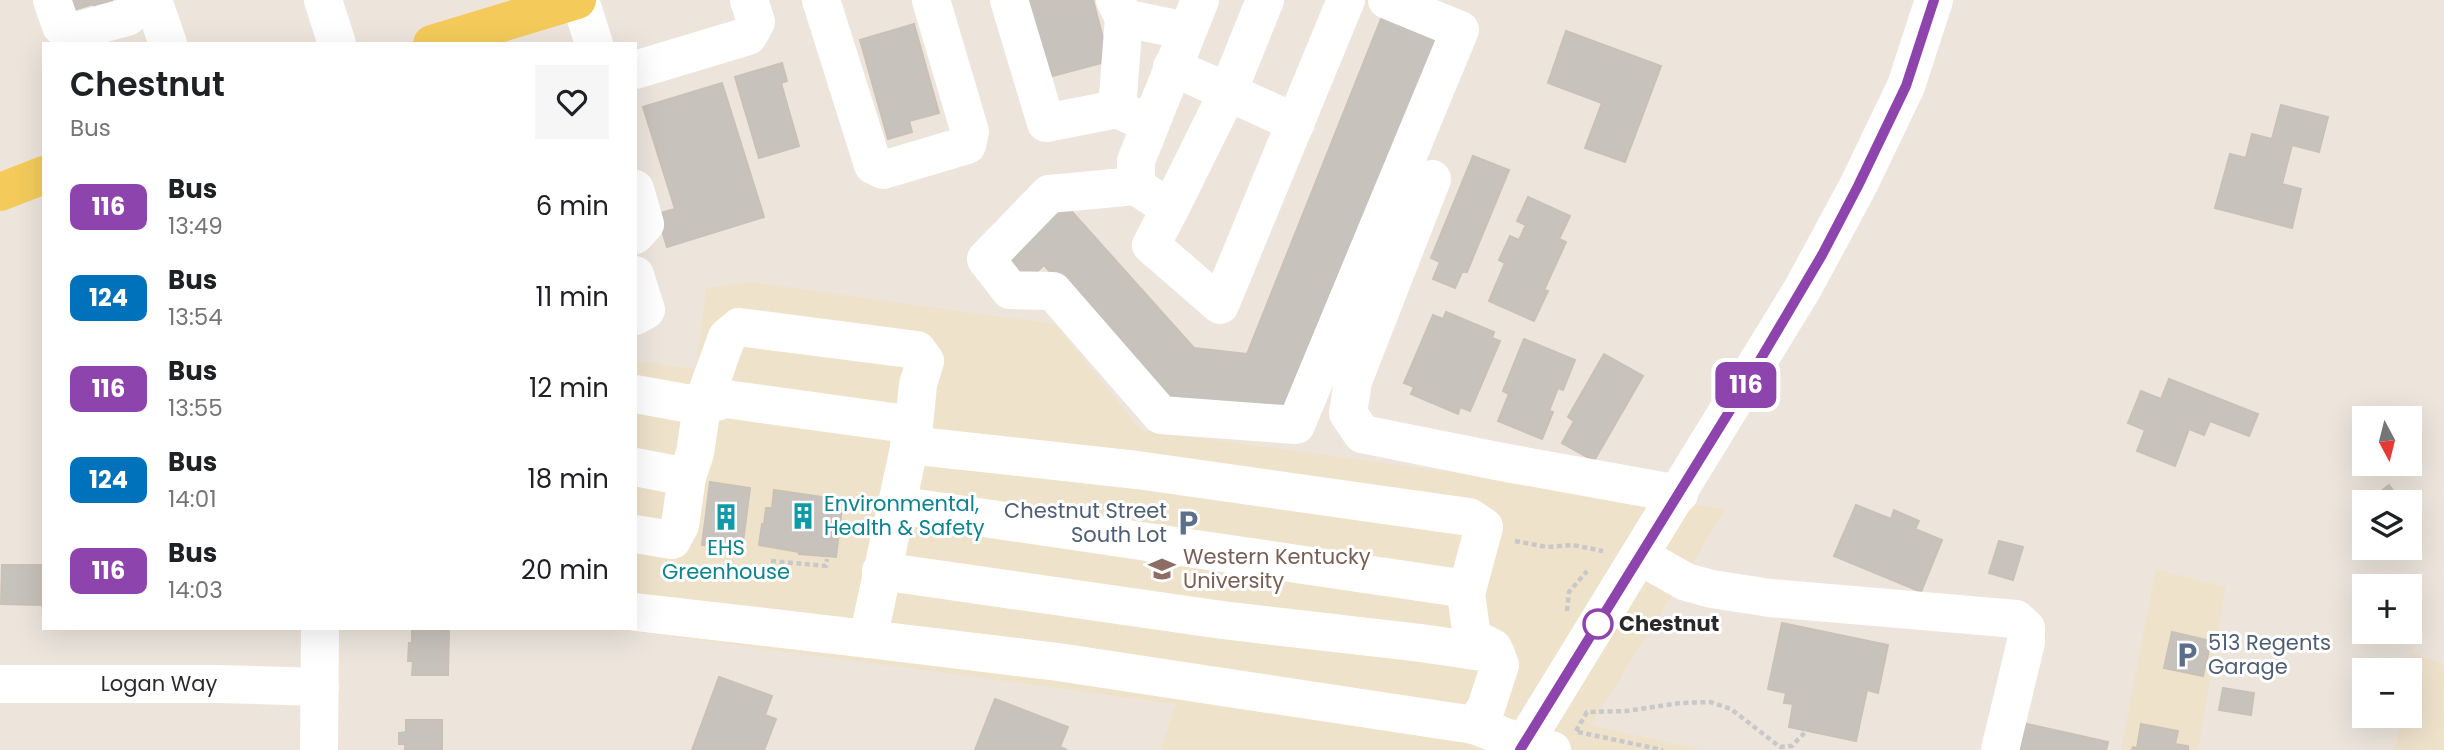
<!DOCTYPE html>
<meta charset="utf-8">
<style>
:root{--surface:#fff;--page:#f6f6f6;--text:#202124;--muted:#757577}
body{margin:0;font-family:Poppins,sans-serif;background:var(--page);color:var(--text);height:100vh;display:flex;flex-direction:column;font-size:26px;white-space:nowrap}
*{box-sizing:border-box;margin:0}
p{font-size:23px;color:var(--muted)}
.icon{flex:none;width:38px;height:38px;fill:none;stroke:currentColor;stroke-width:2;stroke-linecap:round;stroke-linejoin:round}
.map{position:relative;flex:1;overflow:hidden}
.details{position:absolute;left:42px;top:42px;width:595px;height:588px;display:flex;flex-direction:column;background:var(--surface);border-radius:0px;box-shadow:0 7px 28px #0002}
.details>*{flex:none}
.badge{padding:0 14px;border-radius:10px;font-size:24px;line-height:46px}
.needle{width:46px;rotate:173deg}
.buttons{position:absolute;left:2352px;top:406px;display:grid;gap:14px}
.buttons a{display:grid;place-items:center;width:70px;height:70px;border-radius:0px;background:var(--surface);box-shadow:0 7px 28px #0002;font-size:35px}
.map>.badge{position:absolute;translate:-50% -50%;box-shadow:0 0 0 4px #fff}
.round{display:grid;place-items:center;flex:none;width:74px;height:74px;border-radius:0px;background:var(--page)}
.headline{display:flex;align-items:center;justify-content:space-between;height:119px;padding:0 28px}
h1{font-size:33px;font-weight:600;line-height:52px}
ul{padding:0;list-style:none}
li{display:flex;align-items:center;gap:21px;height:91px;padding:0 28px}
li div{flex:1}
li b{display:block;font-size:26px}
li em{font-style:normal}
li .badge{min-width:77px;font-weight:700;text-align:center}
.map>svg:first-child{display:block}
</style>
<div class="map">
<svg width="2444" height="750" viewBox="0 0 2444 750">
<rect width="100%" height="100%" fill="#ede5dc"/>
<g fill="#efe2cb">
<polygon points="751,282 1055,324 1141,430 1726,509 1591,725 1702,750 1160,750 1176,704 608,628 635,628 635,361 696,369 706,288"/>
<polygon points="2156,569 2226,587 2198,750 2121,750"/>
<polygon points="2411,653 2444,664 2444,750 2395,750 2401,716 2410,716 2408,670"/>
</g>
<g fill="#c8c2bc" stroke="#c8c1b6" stroke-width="2">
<polygon points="59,0 112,0 115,8 96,15 93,4 64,13"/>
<polygon points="1023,0 1093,0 1109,61 1045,78"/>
<polygon points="1385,9 1439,31 1285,416 1166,402 1044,265 1026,282 1005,259 1066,205 1194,348 1247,354"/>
<polygon points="914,24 939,113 909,121 912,132 888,139 860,40"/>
<polygon points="1566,31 1661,66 1625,162 1585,148 1602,103 1548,83"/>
<polygon points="782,63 787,81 781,83 799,146 759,158 735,77"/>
<polygon points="722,83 764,217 667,247 657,214 675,209 643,107"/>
<polygon points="2281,105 2328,117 2319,152 2292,145 2282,184 2301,189 2292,228 2215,208 2230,154 2246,158 2252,134 2272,139"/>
<polygon points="1473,156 1509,170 1467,272 1462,272 1455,288 1433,279 1440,262 1431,258"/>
<polygon points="1528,197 1570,216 1559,239 1566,242 1544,290 1548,291 1534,321 1489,301 1505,263 1499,260 1510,236 1519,240 1526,225 1517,221"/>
<polygon points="1446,312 1494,332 1492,338 1500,341 1470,411 1460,407 1458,414 1411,394 1414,387 1404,383 1433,315 1443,319"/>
<polygon points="1524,339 1575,360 1563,390 1558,388 1549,411 1553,412 1542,439 1498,421 1509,394 1503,391"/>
<polygon points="1604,354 1643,376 1594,461 1562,443 1574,421 1568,417"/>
<polygon points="2169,379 2258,414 2249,436 2210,421 2204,435 2189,429 2175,466 2137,451 2145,430 2128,423 2141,391 2161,399"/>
<polygon points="710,482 750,488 742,550 702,545"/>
<polygon points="2389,485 2402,502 2386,502 2379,493"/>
<polygon points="774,490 843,500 836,557 799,554 799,552 759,545 762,524 764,524 766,508 772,508"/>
<polygon points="1856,505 1891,519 1894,510 1919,521 1915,529 1942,540 1921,592 1834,556"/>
<polygon points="1999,541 2023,547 2013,580 1989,573"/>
<polygon points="2,565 44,565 44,612 42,605 1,604"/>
<polygon points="1782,623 1888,645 1878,693 1867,690 1856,741 1789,727 1793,704 1784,703 1786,693 1768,689"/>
<polygon points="412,629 449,630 448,675 412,675 413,661 408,661 409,643 412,643"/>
<polygon points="2172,632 2211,641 2203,676 2164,668"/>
<polygon points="719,677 772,696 765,715 776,719 764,750 692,750"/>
<polygon points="2223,688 2254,693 2251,715 2219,710"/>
<polygon points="995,699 1068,727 1060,747 1067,750 975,750"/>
<polygon points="406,720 442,720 442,750 405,750 405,744 399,744 399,733 406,732"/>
<polygon points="2014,721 2108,742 2106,750 2007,750"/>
<polygon points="2141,724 2178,731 2175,744 2188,746 2188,750 2132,750 2133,747 2137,748"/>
</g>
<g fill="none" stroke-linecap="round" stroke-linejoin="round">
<g stroke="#c8c8c8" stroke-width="4.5" stroke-dasharray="5 3.5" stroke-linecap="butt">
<polyline points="844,529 860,530"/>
<polyline points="1515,541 1547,547 1573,545 1603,551"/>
<polyline points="771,561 826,566 827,559"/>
<polyline points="1567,611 1569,592 1587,571"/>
<polyline points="1576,731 1587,712 1627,711 1680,703 1710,702 1731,709 1780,747 1792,746 1807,730"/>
<polyline points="1578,732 1663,750"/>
</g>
<g stroke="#fff" stroke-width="38">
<polyline points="52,0 61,26 72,32 127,17 140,6 139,0"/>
<polyline points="153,0 168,44"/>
<polyline points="323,0 337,44"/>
<polyline points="580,0 594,44"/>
<polyline points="821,0 873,165 883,170 967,145 970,132 931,0"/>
<polyline points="1009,0 1046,123 1117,109 1150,124"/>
<polyline points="1115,0 1124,18 1187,31"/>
<polyline points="1265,0 1228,92 1296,123"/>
<polyline points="1172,67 1228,92 1170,209 1136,186 1136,161 1200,0"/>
<polyline points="635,70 748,36 756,22 749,0"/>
<polyline points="1117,109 1124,18"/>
<polyline points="1432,179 1353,381 1348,413 1362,434 1502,462 1679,494"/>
<polyline points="1136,186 1049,194 986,259 1010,290 1053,291 1161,415 1296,425 1460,30 1387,0"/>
<polyline points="635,189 645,224 635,235"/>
<polyline points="1170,209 1151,245 1220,305 1346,0"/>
<polyline points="635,275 646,310 635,316"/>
<polyline points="635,394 702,406 695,453 687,477"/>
<polyline points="702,406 726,399 914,425"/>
<polyline points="909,445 1137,470 1469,517 1484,527 1466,594 1472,637 1493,648 1500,665 1486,708 1474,725 1524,744 1552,750"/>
<polyline points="635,467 687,477 680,525 672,540 635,534"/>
<polyline points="896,505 1467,589"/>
<polyline points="1640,556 1686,582 1712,589 1770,598 2016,619 2026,628 2026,642 2000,750"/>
<polyline points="881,571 1222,620 1421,643 1496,654"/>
<polyline points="635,612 868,639 914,425 918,385 925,361 917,350 739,327 727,337 702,406"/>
<polyline points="868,639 1058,662 1474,725"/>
<path id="s1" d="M 0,684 L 219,684 L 320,687"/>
<polyline points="319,750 320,628"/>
<polyline points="1520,750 1803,288 1858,186 1906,86 1934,0"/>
</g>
<g stroke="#f4cb5a" stroke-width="38">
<polyline points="432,44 577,0"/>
<polyline points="0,192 44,175"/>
</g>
</g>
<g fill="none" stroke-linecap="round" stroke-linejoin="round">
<defs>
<polyline id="line" points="1520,750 1737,399 1822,255 1858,186 1906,86 1934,0"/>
</defs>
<use href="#line" stroke="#fff" stroke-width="16"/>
<use href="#line" stroke="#8e44ad" stroke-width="10"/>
</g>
<defs>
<symbol id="building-bare" viewBox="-9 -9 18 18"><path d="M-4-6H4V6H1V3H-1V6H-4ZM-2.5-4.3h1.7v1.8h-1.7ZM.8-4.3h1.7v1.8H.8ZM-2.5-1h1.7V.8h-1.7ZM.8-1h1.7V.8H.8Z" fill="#0f9aa8" stroke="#fff" stroke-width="2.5" paint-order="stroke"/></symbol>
<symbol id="parking-bare" viewBox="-9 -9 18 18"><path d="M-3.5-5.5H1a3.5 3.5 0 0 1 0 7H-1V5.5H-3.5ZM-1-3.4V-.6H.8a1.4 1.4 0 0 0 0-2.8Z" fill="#5c6f8a" stroke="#fff" stroke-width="2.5" paint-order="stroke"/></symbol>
<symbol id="university-bare" viewBox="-9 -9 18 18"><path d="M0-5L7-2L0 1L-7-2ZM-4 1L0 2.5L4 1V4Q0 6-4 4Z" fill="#8d6e63" stroke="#fff" stroke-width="2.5" paint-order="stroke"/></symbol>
</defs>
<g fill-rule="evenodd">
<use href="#building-bare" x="784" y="497" width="38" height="38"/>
<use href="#building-bare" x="707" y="498" width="38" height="38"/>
<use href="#parking-bare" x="1169" y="504" width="38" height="38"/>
<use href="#university-bare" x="1143" y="550" width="38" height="38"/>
<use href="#parking-bare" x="2168" y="636" width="38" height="38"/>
</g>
<circle fill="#fff" stroke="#8e44ad" stroke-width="3.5" cx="1598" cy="624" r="14"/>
<g text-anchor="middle" stroke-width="6" stroke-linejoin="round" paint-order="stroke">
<g font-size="21" fill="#0d838f" stroke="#fff" text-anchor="start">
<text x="824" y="511">Environmental,<tspan x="824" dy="24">Health &amp; Safety</tspan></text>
<text x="726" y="555" text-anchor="middle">EHS<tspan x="726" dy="24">Greenhouse</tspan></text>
</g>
<g font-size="21" fill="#4e5e75" stroke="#fff" text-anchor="end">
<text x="1167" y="518">Chestnut Street<tspan x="1167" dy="24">South Lot</tspan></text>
<text x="2208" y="650" text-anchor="start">513 Regents<tspan x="2208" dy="24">Garage</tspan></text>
</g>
<g font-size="21" fill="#785e54" stroke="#fff" text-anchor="start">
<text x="1183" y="564">Western Kentucky<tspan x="1183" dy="24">University</tspan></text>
</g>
<g font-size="21" font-weight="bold" fill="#2a2a2a" stroke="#fff" text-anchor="start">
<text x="1619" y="631">Chestnut</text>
</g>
<g font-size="21" fill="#2a2a2a" stroke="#fff">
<text dy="7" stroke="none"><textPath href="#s1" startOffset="159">Logan Way</textPath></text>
</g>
</g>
</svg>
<div class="buttons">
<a><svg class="needle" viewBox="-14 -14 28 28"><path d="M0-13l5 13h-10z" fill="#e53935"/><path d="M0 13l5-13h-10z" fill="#757577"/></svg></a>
<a><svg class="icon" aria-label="layers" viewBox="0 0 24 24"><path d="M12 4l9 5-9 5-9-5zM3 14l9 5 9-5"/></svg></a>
<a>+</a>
<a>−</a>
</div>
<b class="badge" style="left:1746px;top:385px;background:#8e44ad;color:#fff">116</b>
<section class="details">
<div class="headline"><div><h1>Chestnut</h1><p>Bus</p></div><a class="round"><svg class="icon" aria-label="heart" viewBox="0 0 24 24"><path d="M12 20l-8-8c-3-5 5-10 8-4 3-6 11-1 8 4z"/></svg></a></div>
<ul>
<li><span class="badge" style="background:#8e44ad;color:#fff">116</span><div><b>Bus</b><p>13:49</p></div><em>6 min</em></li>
<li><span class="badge" style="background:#0072bc;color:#fff">124</span><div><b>Bus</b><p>13:54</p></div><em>11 min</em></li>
<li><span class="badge" style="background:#8e44ad;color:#fff">116</span><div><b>Bus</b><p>13:55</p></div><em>12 min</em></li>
<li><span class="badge" style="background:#0072bc;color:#fff">124</span><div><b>Bus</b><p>14:01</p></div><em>18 min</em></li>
<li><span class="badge" style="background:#8e44ad;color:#fff">116</span><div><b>Bus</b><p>14:03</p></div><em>20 min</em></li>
</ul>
</section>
</div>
